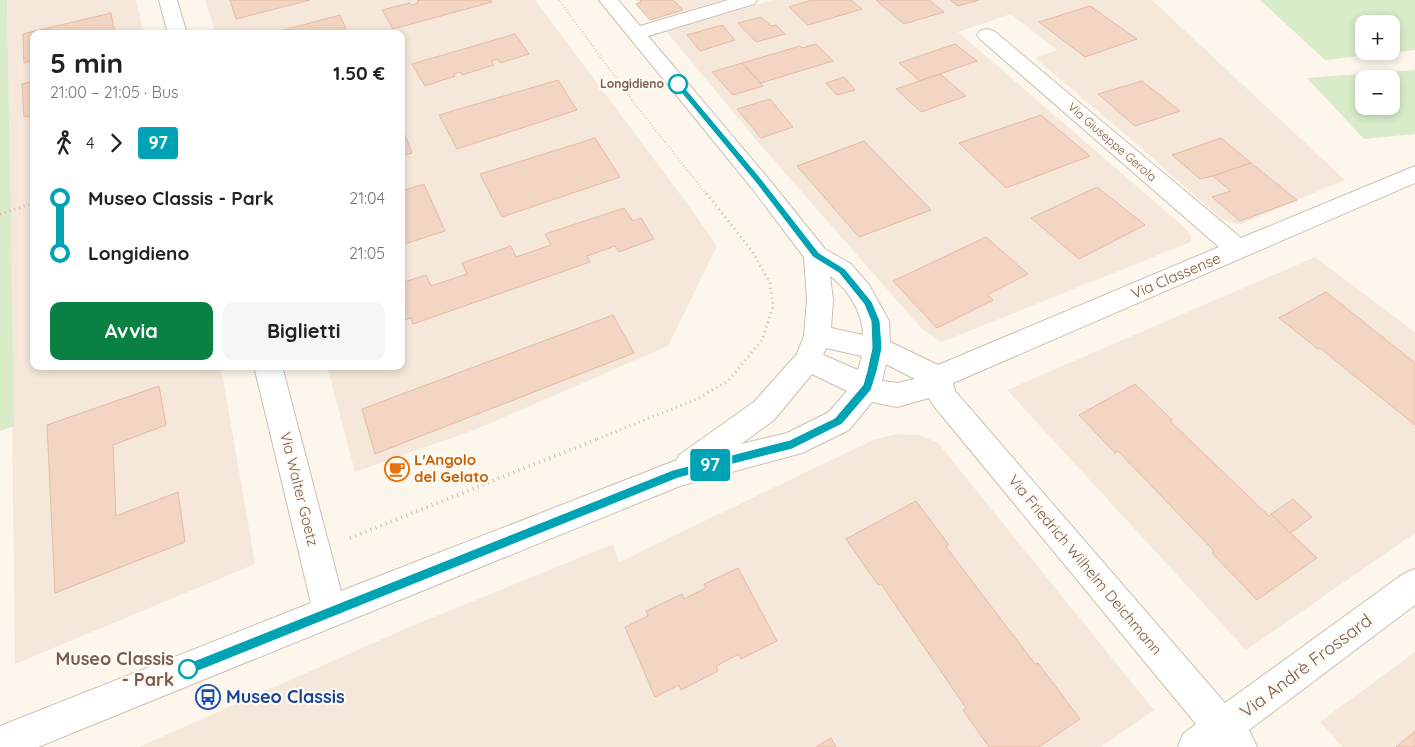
<!DOCTYPE html>
<html lang="it">
<meta charset="utf-8">
<style>
:root{--surface:#fff;--page:#f6f6f6;--text:#222;--muted:#767676;--accent:#0b8043}
body{margin:0;font-family:Quicksand,sans-serif;background:var(--page);color:var(--text);height:100vh;display:flex;flex-direction:column;font-size:19px;white-space:nowrap}
*{box-sizing:border-box;margin:0}
p{font-size:16px;color:var(--muted)}
.icon{flex:none;width:28px;height:28px;fill:none;stroke:currentColor;stroke-width:2;stroke-linecap:round;stroke-linejoin:round}
.map{position:relative;flex:1;overflow:hidden}
.drawer{position:absolute;left:30px;top:30px;width:375px;height:340px;display:flex;flex-direction:column;background:var(--surface);border-radius:10px;box-shadow:0 2px 8px #0003}
.drawer>*{flex:none}
.badge{padding:0 10px;border-radius:4px;font-size:18px;line-height:32px}
.fabs{position:absolute;left:1355px;top:15px;display:grid;gap:10px}
.fabs a{display:grid;place-items:center;width:45px;height:45px;border-radius:10px;background:var(--surface);box-shadow:0 2px 8px #0003;font-size:25px}
.map>.badge{position:absolute;translate:-50% -50%;box-shadow:0 0 0 2px #fff}
.legs{display:flex;align-items:center;gap:8px;height:55px;padding:0 20px;font-size:16px}
.legs p{margin-inline-start:auto}
.headline{display:flex;align-items:center;justify-content:space-between;height:85px;padding:0 20px}
h1{font-size:28px;font-weight:800;line-height:38px}
.cta{display:flex;gap:10px;margin-top:auto;padding:10px 20px}
.cta a{flex:1;height:58px;border-radius:10px;background:var(--accent);color:#fff;font-size:20px;font-weight:800;line-height:58px;text-align:center}
.cta a+a{background:var(--page);color:var(--text)}
ul{padding:0 20px;list-style:none}
li{display:flex;align-items:center;gap:18px;height:55px;font-size:19px}
li i{display:grid;place-items:center;width:8px;height:100%;margin:0 6px;background:currentColor}
li i::after{content:'';width:12px;height:12px;margin:-6px;border:4px solid;border-radius:50%;background:var(--surface)}
li p{margin-inline-start:auto}
li:first-child i{background:linear-gradient(#0000 50%,currentColor 0)}
li:last-child i{background:linear-gradient(currentColor 50%,#0000 0)}
.map>svg:first-child{display:block}
</style>
<div class="map">
<svg width="1415" height="747" viewBox="0 0 1415 747">
<rect width="100%" height="100%" fill="#fdf6ec"/>
<g fill="#f5e8da">
<polygon points="7,0 136,0 144,34 34,34 34,366 221,366 255,564 15,664"/>
<polygon points="205,0 535,0 686,202 717,246 668,346 477,429 355,472 327,366 401,366 401,34 216,34"/>
<polygon points="636,0 723,0 654,20"/>
<polygon points="772,0 1152,0 1345,180 1241,224 1230,223 1219,217 1132,140 1035,58 1057,50 1011,14 958,32 1185,228 1191,236 1191,242 942,342 922,329 758,142 666,31"/>
<polygon points="1315,257 1415,332 1415,533 1246,650 1007,390"/>
<polygon points="896,434 920,435 938,443 1154,710 1101,747 139,747 414,625 613,544 619,562 873,440"/>
<polygon points="1415,652 1415,747 1343,747 1320,722"/>
</g>
<g fill="#d8ecc9" fill-rule="evenodd">
<polygon points="0,0 7,0 14,426 0,431"/>
<path d="M 1260,0 L 1415,0 L 1415,50 L 1325,60 ZM 1364,24 L 1391,24 L 1391,51 L 1364,51 Z"/>
<path d="M 1415,70 L 1415,134 L 1364,139 L 1307,78 ZM 1364,79 L 1391,79 L 1391,106 L 1364,106 Z"/>
</g>
<g fill="#f3d5c3" stroke="#e6bba3">
<polygon points="230,0 310,0 236,19"/>
<polygon points="421,0 490,0 492,2 393,29 382,10 410,3 412,5 418,3 417,1"/>
<polygon points="640,0 673,0 683,10 650,20 636,4 641,2"/>
<polygon points="812,0 851,0 862,9 808,25 789,7"/>
<polygon points="876,0 929,0 944,12 904,24"/>
<polygon points="950,0 979,0 958,6"/>
<polygon points="1090,6 1137,39 1085,57 1039,22"/>
<polygon points="111,13 115,34 34,34 34,61 24,63 23,34"/>
<polygon points="340,15 348,34 269,34"/>
<polygon points="761,17 771,26 776,25 785,34 756,42 738,23"/>
<polygon points="722,25 735,40 700,51 687,35"/>
<polygon points="515,34 529,54 500,63 498,59 491,61 494,65 462,75 460,72 454,74 455,76 425,86 412,64"/>
<polygon points="816,44 833,61 761,83 742,63 800,46 802,48"/>
<polygon points="955,44 977,61 920,81 899,63"/>
<polygon points="742,63 763,86 733,95 712,72"/>
<polygon points="940,74 966,96 921,112 896,89"/>
<polygon points="844,77 855,90 837,95 826,83"/>
<polygon points="558,80 577,110 457,149 439,115"/>
<polygon points="34,81 34,115 24,117 22,84"/>
<polygon points="1142,81 1180,111 1135,126 1098,94"/>
<polygon points="770,99 793,127 761,138 737,109"/>
<polygon points="1041,115 1090,156 1006,188 959,143"/>
<polygon points="401,125 412,153 401,156"/>
<polygon points="595,138 620,177 502,217 480,174"/>
<polygon points="1221,138 1251,163 1213,176 1200,179 1172,155"/>
<polygon points="864,141 931,210 859,237 797,166"/>
<polygon points="1251,163 1297,200 1240,221 1212,197 1231,191 1213,176"/>
<polygon points="424,184 445,231 401,245 401,191"/>
<polygon points="1097,187 1145,225 1079,259 1031,218"/>
<polygon points="624,208 633,221 641,218 654,239 619,252 615,246 587,256 590,262 413,324 411,318 401,321 401,283 426,275 431,286 467,274 462,263 511,246 516,257 551,245 545,234"/>
<polygon points="986,237 1028,274 987,295 993,300 937,328 893,281"/>
<polygon points="1326,292 1415,363 1415,425 1320,348 1318,349 1279,318"/>
<polygon points="613,315 634,353 375,454 362,409"/>
<polygon points="1135,384 1172,420 1170,421 1269,516 1271,514 1317,558 1257,600 1212,553 1214,551 1118,451 1115,453 1079,415"/>
<polygon points="159,386 166,425 113,445 116,516 178,492 185,542 55,593 47,425"/>
<polygon points="1293,499 1312,517 1290,533 1271,514"/>
<polygon points="916,501 949,545 946,547 1035,664 1038,663 1080,719 1039,747 989,747 963,710 966,708 881,584 878,585 846,539"/>
<polygon points="738,568 777,641 741,659 739,654 716,666 718,671 681,690 679,685 655,697 625,627 648,616 646,611 682,594 684,599 706,588 704,584"/>
<polygon points="1415,731 1415,747 1396,747"/>
<polygon points="831,738 836,747 816,747"/>
</g>
<g fill="none" stroke-linecap="round" stroke-linejoin="round">
<defs>
<g id="minor">
<polygon points="159,0 177,0 187,34 168,34"/>
<path d="M 599,0 L 618,0 L 640,26 L 728,0 L 757,0 L 754,4 L 648,36 L 767,177 L 825,249 L 851,264 L 869,285 L 889,321 L 890,342 L 938,365 L 1219,247 L 980,39 L 977,35 L 980,31 L 987,29 L 994,31 L 1241,238 L 1415,166 L 1415,183 L 953,383 L 955,391 L 1225,703 L 1403,574 L 1415,569 L 1415,605 L 1249,730 L 1257,747 L 1178,747 L 1183,734 L 1196,724 L 933,405 L 929,398 L 897,407 L 872,402 L 849,430 L 802,453 L 680,486 L 38,747 L 0,747 L 0,726 L 311,603 L 254,366 L 282,366 L 341,591 L 677,460 L 679,455 L 754,402 L 797,354 L 804,336 L 807,300 L 804,257 L 751,187 ZM 830,276 C 848,289 863,313 863,335 L 831,328 L 833,300 ZM 826,348 L 862,356 L 858,370 L 823,355 ZM 886,364 L 915,379 L 897,383 L 882,381 ZM 812,374 L 847,391 L 829,412 L 787,433 L 741,444 L 774,420 Z"/>
</g>
</defs>
<use href="#minor" stroke="#d1beb0" stroke-width="2"/>
<polyline stroke="#d9b8a5" stroke-width="2.5" stroke-dasharray="0.5 2.5" stroke-linecap="butt" points="559,0 638,108 707,195"/>
<g stroke="#d9b8a5" stroke-width="3" stroke-dasharray="1 4" stroke-linecap="butt">
<polyline points="0,214 34,203"/>
<polyline points="597,439 697,399 728,381 762,340 773,306 770,283 752,251 706,193"/>
</g>
<polyline stroke="#d9b8a5" stroke-width="4" stroke-dasharray="1 4.5" stroke-linecap="butt" points="350,538 600,438"/>
<use href="#minor" fill="#fff" fill-rule="evenodd"/>
</g>
<polygon fill="#00a3b4" stroke="#fff" points="675,82 680,82 762,180 819,253 845,269 872,302 880,321 882,348 877,371 871,390 842,424 792,449 678,478 188,675 184,674 182,669 184,665 673,470 790,440 835,418 863,385 867,371 872,348 871,321 864,304 839,273 813,257 757,184 675,85"/>
<defs>
<symbol id="cafe-ring" viewBox="-11 -11 22 22"><circle r="9.5" fill="#fffaf3" stroke="#e8710a" stroke-width="1.5"/><path d="M-5.5-4.5H6V0H3Q3 3.5 0 3.5H-2.5Q-5.5 3.5-5.5 0ZM3-3.2v2h1.7v-2ZM-6 4.5H4V6H-6Z" fill="#e8710a"/></symbol>
<symbol id="bus-ring" viewBox="-11 -11 22 22"><circle r="9.5" fill="#fffaf3" stroke="#1a4fb4" stroke-width="1.5"/><path d="M-5-6H5V4H4V6H2V4H-2V6H-4V4H-5ZM-3.5-4V0h7V-4ZM-3.5 1.2v1.5H-2V1.2ZM2 1.2v1.5H3.5V1.2Z" fill="#1a4fb4"/></symbol>
</defs>
<g fill-rule="evenodd">
<use href="#cafe-ring" x="383" y="455" width="28" height="28"/>
<use href="#bus-ring" x="194" y="683" width="28" height="28"/>
</g>
<g fill="#fff" stroke="#00a3b4" stroke-width="2.5">
<circle cx="678" cy="84" r="9"/>
<circle cx="188" cy="669" r="9"/>
</g>
<g text-anchor="middle" stroke-width="4.5" stroke-linejoin="round" paint-order="stroke">
<g font-size="12" font-weight="bold" fill="#7a5c4d" stroke="#fffaf3" text-anchor="end">
<text x="664" y="88">Longidieno</text>
</g>
<g font-size="12" fill="#7a5c4d" stroke="#fffaf3">
<text transform="translate(1112 142) rotate(41)" y="4">Via Giuseppe Gerola</text>
</g>
<g font-size="15" fill="#7a5c4d" stroke="#fffaf3">
<text transform="translate(1176 276) rotate(-23)" y="5">Via Classense</text>
<text transform="translate(299 489) rotate(76)" y="5">Via Walter Goetz</text>
<text transform="translate(1085 565) rotate(50)" y="5">Via Friedrich Wilhelm Deichmann</text>
</g>
<g font-size="15" font-weight="bold" fill="#c56008" stroke="#fffaf3" text-anchor="start">
<text x="414" y="465">L'Angolo<tspan x="414" dy="17">del Gelato</tspan></text>
</g>
<g font-size="18" font-weight="bold" fill="#7a5c4d" stroke="#fffaf3" text-anchor="end">
<text x="174" y="665">Museo Classis<tspan x="174" dy="21">- Park</tspan></text>
</g>
<g font-size="18" fill="#7a5c4d" stroke="#fffaf3">
<text transform="translate(1306 666) rotate(-37)" y="6">Via Andrè Frossard</text>
</g>
<g font-size="18" font-weight="bold" fill="#164399" stroke="#fffaf3" text-anchor="start">
<text x="226" y="703">Museo Classis</text>
</g>
</g>
</svg>
<div class="fabs">
<a>+</a>
<a>−</a>
</div>
<b class="badge" style="left:710px;top:465px;background:#00a3b4;color:#fff">97</b>
<section class="drawer">
<div class="headline"><div><h1>5 min</h1><p>21:00 – 21:05 · Bus</p></div><b>1.50 €</b></div>
<div class="legs"><svg class="icon" aria-label="walk" viewBox="0 0 24 24"><circle cx="13" cy="4" r="2"/><path d="M13 8l-2 6 4 7M11 14l-3 7M7 12l3-4h3l4 4"/></svg>4<svg class="icon" aria-label="forward" viewBox="0 0 24 24"><path d="M9 5l7 7-7 7"/></svg><b class="badge" style="background:#00a3b4;color:#fff">97</b></div>
<ul>
<li><i style="color:#00a3b4"></i><b>Museo Classis - Park</b><p>21:04</p></li>
<li><i style="color:#00a3b4"></i><b>Longidieno</b><p>21:05</p></li>
</ul>
<div class="cta"><a>Avvia</a><a>Biglietti</a></div>
</section>
</div>
